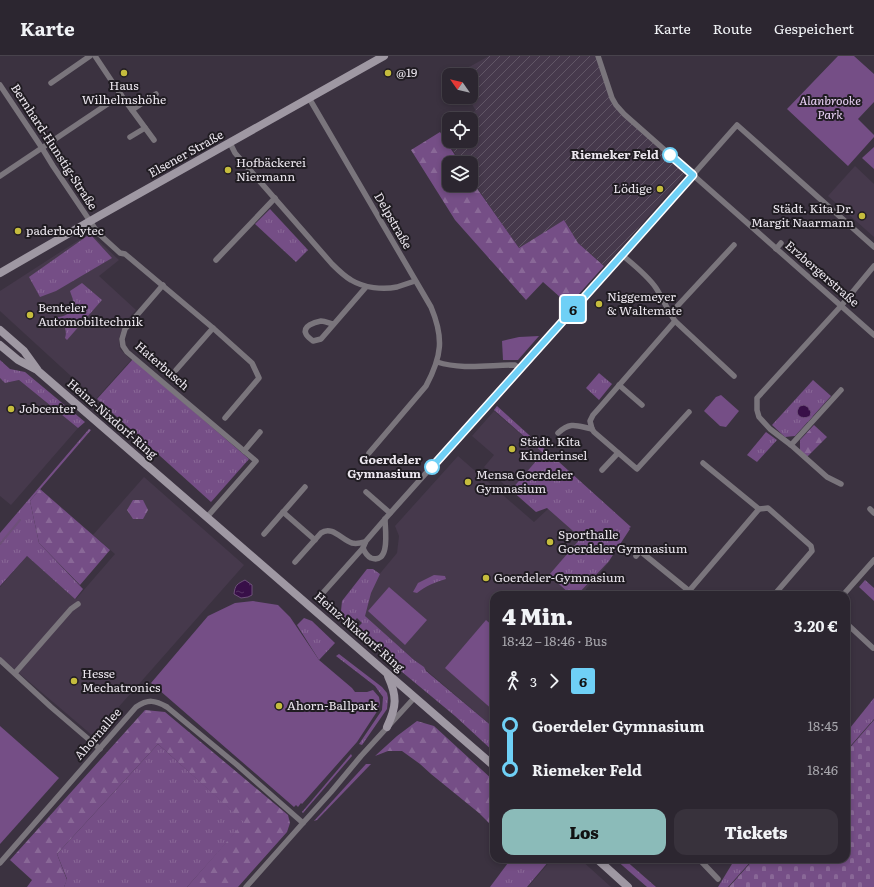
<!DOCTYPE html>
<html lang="de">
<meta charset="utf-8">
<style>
:root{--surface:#2c2630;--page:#38323c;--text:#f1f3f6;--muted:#a6a5ab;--line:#48434c;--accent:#8bbbb9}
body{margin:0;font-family:Literata,serif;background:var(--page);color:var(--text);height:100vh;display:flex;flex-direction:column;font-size:15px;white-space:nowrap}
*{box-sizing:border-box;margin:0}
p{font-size:13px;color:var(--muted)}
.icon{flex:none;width:22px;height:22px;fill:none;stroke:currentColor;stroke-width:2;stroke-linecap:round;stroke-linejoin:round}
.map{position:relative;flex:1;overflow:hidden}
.panel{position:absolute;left:490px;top:535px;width:360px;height:272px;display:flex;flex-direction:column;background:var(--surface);border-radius:12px;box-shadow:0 2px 6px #0003,0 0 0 1px var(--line)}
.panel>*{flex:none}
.badge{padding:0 8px;border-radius:3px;font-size:14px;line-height:26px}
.needle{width:26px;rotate:304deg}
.fabs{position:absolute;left:442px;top:12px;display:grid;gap:8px}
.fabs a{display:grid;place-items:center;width:36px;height:36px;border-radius:8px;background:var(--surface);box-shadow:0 2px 6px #0003,0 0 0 1px var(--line);font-size:20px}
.map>.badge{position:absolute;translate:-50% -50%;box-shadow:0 0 0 2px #fff}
.legs{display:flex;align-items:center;gap:6px;height:44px;padding:0 12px;font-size:13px}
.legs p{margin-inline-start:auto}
.head{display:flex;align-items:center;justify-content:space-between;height:68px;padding:0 12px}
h1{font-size:22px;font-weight:800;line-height:30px}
.action{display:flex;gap:8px;margin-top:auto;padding:8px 12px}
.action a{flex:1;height:46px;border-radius:12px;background:var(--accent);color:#111;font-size:16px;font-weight:800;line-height:46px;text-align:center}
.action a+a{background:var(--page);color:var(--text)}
ul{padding:0 12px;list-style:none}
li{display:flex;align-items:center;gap:14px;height:44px;font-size:15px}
li i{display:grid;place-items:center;width:6px;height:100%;margin:0 5px;background:currentColor}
li i::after{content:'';width:10px;height:10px;margin:-5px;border:3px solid;border-radius:50%;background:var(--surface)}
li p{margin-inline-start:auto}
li:first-child i{background:linear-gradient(#0000 50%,currentColor 0)}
li:last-child i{background:linear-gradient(currentColor 50%,#0000 0)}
header{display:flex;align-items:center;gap:24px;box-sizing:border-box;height:56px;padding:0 20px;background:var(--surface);border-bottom:1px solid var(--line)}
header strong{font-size:19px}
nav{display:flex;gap:22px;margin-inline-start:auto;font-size:14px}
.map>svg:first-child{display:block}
</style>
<header>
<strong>Karte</strong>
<nav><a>Karte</a><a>Route</a><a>Gespeichert</a></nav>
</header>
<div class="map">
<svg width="874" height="831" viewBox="0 0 874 831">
<defs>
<pattern id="industrial-furrows" width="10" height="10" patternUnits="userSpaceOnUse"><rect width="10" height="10" fill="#46394c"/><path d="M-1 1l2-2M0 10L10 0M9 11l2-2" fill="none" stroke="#615666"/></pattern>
<pattern id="grass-tufts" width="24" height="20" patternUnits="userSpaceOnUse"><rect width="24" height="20" fill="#754e86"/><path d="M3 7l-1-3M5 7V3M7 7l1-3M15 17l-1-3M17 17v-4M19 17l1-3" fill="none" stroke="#896897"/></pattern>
<pattern id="forest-firs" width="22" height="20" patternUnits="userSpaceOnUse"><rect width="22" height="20" fill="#754e86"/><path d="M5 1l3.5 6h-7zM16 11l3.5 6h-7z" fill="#896897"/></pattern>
<pattern id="cemetery-stones" width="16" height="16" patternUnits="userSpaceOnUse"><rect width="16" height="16" fill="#754e86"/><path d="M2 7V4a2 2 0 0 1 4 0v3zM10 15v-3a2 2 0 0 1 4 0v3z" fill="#896897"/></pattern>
<pattern id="water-ripples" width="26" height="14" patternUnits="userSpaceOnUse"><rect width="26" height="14" fill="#380f48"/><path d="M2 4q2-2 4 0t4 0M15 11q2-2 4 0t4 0" fill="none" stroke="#553263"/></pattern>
</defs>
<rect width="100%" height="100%" fill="#3b3240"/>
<g fill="#46394c" fill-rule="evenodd">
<polygon points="855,110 874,128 874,181 828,140"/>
<path d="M 90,177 L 119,204 L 99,220 L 136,254 L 125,266 L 119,282 L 120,293 L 131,304 L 96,343 L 0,255 L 0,235 L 65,193 ZM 71,237 L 102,244 L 66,280 L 65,273 L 62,265 L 53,261 L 59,262 L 64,260 L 68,258 L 72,253 L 73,248 L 73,243 Z"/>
<polygon points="0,322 5,327 19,324 78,372 11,449 0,440"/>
<polygon points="494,355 543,397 511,434 484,411 494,399 472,380"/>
<polygon points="458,400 534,466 549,452 610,505 581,539 494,539 494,672 352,551 397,497 399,480 395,470"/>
<polygon points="144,421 244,509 93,680 0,601 0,531 27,500 76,543 115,498 93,479"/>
<polygon points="552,803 580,803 611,831 528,831"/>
</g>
<polygon fill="url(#industrial-furrows)" points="489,0 596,0 616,51 687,116 605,210 578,187 564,164 519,192 471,123 471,107 461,107 441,76 449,71 449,85 471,85 471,63 462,63 476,55 468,41 471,41 471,19 455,19"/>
<g fill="url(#grass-tufts)">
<polygon points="270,153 308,194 296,206 255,168"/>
<polygon points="90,178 112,202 56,235 40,241 29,221"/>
<path d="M 82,227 L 102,244 L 67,284 L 65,282 C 67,277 65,270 62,265 L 59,265 L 53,262 L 53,261 C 64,262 74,257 73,245 C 73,242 71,239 70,235 Z"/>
<polygon points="133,303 249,403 211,446 97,343"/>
<polygon points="0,304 10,313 25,316 85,366 78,372 19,324 5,327 0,322"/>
<polygon points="599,317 612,328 599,344 586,332"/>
<polygon points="813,324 831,340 795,380 785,381 772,369"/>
<polygon points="497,350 631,471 629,472 630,473 609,505 577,539 571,539 549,519 581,482 547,452 536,456 511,434 543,397 494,354"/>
<polygon points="89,373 91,374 30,445 39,487 83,533 75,543 27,500 0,530 0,477"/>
<polygon points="766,376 777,384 757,406 747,399"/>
<polygon points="367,513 373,513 380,518 371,537 365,560 414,604 424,611 426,615 494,672 494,696 455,660 390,606 388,602 355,574 362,567 357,562 351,569 316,544 318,543 341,555 342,545"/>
<path d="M 434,519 L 445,520 L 446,523 C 435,526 426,530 417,537 L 413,536 L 418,527 Z"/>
<polygon points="865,524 874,532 874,545 859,531"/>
<polygon points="304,562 312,565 335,587 319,604 297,569"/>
<polygon points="339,598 382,631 387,637 388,642 387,653 362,689 359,688 382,654 383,641 375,630 336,600"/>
<polygon points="874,642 874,663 846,695 846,677"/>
<polygon points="158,688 245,766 187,831 64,831 67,823 57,798"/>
<polygon points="351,698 352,700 303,757 302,756"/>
<polygon points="366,708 371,708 317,764 314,765"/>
<polygon points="511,803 541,803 549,805 527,831 490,831"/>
<polygon points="615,803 624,803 656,831 647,831"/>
<polygon points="735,803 753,803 728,831 718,831"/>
</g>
<g fill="url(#forest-firs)">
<polygon points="440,76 460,107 449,107 449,129 471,129 471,124 519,192 564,164 578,187 604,210 569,249 543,226 526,244 455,164 411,94"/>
<path d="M 804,346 L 811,352 L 814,357 L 812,361 L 808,366 C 805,365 801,364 798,362 C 796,361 796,359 795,357 C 793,349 798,347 804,346 Z"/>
<polygon points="814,369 827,381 807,401 800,394 800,384"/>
<polygon points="40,433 110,494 111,495 110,494 80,529 39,487 30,445"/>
<polygon points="133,444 143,444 148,454 143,463 133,463 127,454"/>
<polygon points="145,654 165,656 288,759 290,767 287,776 238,831 187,831 244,766 158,688 57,798 67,824 64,831 27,831 32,824 10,804"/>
<polygon points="417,665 434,670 494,725 494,772 479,757 431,718 420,708 402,695 388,695 375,700 397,680"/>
</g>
<polygon fill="url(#cemetery-stones)" points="874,664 874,831 729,831 754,803 846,803 846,696"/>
<g fill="#754e86">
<polygon points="838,0 854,0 874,18 874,46 858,63 874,79 874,81 848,110 787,53"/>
<polygon points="874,91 874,113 862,102"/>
<polygon points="539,280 518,304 503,304 502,285 519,281"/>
<polygon points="721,339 739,355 726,371 720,370 704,355 716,341"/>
<polygon points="389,531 427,564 405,589 368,555"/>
<polygon points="253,545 278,549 290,561 319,604 352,632 355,636 367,636 373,634 379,641 380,647 378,654 357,686 302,748 301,747 298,751 296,749 294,751 151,627 208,560 235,547"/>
<polygon points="486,564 494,571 494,655 445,612"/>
<polygon points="0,670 59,722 0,788"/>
</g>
<g fill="url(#water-ripples)" stroke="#6e507a">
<path d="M 804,349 L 808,351 L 811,356 L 810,360 C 801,365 793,358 800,350 Z"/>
<path d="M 245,524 L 252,529 L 252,539 L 248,541 L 241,542 L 234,538 C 235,529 237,528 245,524 Z"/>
</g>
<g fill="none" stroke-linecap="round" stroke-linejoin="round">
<polyline stroke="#6e507a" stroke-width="2" points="0,488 20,464"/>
<g stroke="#7a757c" stroke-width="5.5">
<polyline points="95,0 121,39 154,84"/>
<polyline points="598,0 612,42 616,49 624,58 874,279"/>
<polyline points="51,27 90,0"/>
<polyline points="0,29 42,92 53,110 98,177 120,197 125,198 213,272 252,307 259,322 225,362"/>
<path d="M 309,42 L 431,251 C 444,282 442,300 426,330 L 369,397"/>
<polyline points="132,54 156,38"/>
<polyline points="130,81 145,72"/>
<path d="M 230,87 L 235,97 L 332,208 C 338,214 344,220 351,224 C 364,232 383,234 397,231 C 403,229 409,227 415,225"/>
<polyline points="0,120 121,39"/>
<polyline points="776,193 781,187"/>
<path d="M 622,199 C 634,209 648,220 656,232 C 663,243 668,255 675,265 L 734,320"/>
<polyline points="216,204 275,142"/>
<polyline points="163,229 125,273 122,283 123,290 127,296 256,405 207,461"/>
<polyline points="670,258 734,189"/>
<polyline points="675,265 601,350 593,359 590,365 592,373 594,376 637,413 689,356"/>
<path d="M 333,268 C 329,267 325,265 321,265 C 315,266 302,270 306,278 C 307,281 311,283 313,285 L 321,283 L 366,231"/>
<path d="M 437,306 C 462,314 489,309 515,309 L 519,313"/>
<polyline points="176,314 213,272"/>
<polyline points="619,329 642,349"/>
<path d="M 558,377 C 571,365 577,370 592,373"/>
<polyline points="791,389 841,334"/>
<polyline points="244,395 260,376"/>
<polyline points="703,407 759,453"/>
<polyline points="602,414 618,397"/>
<polyline points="841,428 827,421 791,389 770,373 759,361 757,354 757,342 841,250 874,210"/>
<polyline points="366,436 390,457"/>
<polyline points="870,453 874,457"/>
<polyline points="283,456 315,484"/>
<polyline points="264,478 305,431"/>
<path d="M 363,492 C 365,497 367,500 371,502 C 391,509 385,472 385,463"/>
<polyline points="636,500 640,495 694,539"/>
<path d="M 295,506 L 321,477 C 332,469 342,484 352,487 C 356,488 361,487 365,486"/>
<polyline points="689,535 759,453 768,452 811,490 812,495 774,539"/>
<polyline points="321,539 363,492 366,485 385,463 535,295 622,199 737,69 874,191"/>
<polyline points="843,539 874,504"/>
<polyline points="846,567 873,592"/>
<polyline points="0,604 51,651 100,693"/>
<polyline points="15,617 71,553 78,548"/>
<polyline points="699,803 718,823"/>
<path d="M 0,807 L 136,651 C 148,643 155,644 167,651 L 236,708 L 303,767 L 331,736 L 361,700 L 415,641"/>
<polyline points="246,831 303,767"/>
</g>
<g stroke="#9f98a3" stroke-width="8">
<polyline points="0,217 99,160 384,0"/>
<polyline points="0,274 24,295 37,313"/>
<polyline points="0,289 18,304 37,314 494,710"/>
<path d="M 387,671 C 397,650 397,640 388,620"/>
<polyline points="597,803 628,831"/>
</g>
</g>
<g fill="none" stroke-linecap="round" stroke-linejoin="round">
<defs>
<polyline id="line-1" points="432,411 622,199 693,119 670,99"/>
</defs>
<use href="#line-1" stroke="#fff" stroke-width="9"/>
<use href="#line-1" stroke="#6fd0f6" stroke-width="6"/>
</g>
<g fill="#c5bc3d" stroke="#201c22" stroke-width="1.5">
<circle cx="124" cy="17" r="4"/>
<circle cx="388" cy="17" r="4"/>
<circle cx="228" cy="114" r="4"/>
<circle cx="660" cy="133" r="4"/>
<circle cx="862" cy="160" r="4"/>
<circle cx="18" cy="175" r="4"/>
<circle cx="599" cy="248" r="4"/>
<circle cx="30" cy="259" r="4"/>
<circle cx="11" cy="353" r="4"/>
<circle cx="512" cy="393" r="4"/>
<circle cx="468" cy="426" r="4"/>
<circle cx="550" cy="486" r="4"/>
<circle cx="486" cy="522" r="4"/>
<circle cx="74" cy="625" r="4"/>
<circle cx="279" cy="650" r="4"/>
</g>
<g fill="#fff" stroke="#6fd0f6" stroke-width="2">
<circle cx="670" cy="99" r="7"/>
<circle cx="432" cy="411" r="7"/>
</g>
<g text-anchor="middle" stroke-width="4" stroke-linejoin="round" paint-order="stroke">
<g font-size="12" fill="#ebe6ee" stroke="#201c22" text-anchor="start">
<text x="396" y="21">@19</text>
<text x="124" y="34" text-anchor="middle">Haus<tspan x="124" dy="14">Wilhelmshöhe</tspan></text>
<text x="236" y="111">Hofbäckerei<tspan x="236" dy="14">Niermann</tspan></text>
<text x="652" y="137" text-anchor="end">Lödige</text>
<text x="854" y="157" text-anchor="end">Städt. Kita Dr.<tspan x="854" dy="14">Margit Naarmann</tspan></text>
<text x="26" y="179">paderbodytec</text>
<text x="607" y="245">Niggemeyer<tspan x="607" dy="14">&amp; Waltemate</tspan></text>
<text x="38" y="256">Benteler<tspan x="38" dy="14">Automobiltechnik</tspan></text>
<text x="19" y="357">Jobcenter</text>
<text x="520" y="390">Städt. Kita<tspan x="520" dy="14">Kinderinsel</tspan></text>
<text x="476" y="423">Mensa Goerdeler<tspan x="476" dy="14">Gymnasium</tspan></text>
<text x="558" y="483">Sporthalle<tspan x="558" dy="14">Goerdeler Gymnasium</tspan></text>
<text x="494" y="526">Goerdeler-Gymnasium</text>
<text x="82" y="622">Hesse<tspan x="82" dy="14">Mechatronics</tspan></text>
<text x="287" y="654">Ahorn-Ballpark</text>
</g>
<g font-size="12" font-style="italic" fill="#e8d0f4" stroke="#201c22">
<text x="830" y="49">Alanbrooke<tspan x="830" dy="14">Park</tspan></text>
</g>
<g font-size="12" fill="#ebe6ee" stroke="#201c22">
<text transform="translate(54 91) rotate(57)" y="4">Bernhard-Hunstig-Straße</text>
<text transform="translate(186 98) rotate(-29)" y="4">Elsener Straße</text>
<text transform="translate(393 165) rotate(60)" y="4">Delpstraße</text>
<text transform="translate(822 218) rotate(41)" y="4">Erzbergerstraße</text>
<text transform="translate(162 310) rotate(41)" y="4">Haterbusch</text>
<text transform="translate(112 363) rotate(41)" y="4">Heinz-Nixdorf-Ring</text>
<text transform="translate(359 576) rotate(41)" y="4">Heinz-Nixdorf-Ring</text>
<text transform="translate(98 678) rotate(-49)" y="4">Ahornallee</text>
</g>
<g font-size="12" font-weight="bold" fill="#ebe6ee" stroke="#201c22" text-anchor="end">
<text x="659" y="103">Riemeker Feld</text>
<text x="421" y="408">Goerdeler<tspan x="421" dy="14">Gymnasium</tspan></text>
</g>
</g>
</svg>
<div class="fabs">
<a><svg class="needle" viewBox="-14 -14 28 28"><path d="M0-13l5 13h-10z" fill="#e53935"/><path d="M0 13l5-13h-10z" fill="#a6a5ab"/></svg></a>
<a><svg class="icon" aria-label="locate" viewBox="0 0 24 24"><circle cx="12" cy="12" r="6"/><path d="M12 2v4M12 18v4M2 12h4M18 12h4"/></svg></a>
<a><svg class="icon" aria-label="layers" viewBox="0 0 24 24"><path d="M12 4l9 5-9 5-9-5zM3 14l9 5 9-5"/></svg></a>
</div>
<b class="badge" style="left:573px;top:253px;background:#6fd0f6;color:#111">6</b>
<section class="panel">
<div class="head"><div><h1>4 Min.</h1><p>18:42 – 18:46 · Bus</p></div><b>3.20 €</b></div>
<div class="legs"><svg class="icon" aria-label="walk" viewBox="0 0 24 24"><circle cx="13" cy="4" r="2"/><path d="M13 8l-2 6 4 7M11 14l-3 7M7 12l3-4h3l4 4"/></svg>3<svg class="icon" aria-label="forward" viewBox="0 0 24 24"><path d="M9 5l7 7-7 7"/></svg><b class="badge" style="background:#6fd0f6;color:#111">6</b></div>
<ul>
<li><i style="color:#6fd0f6"></i><b>Goerdeler Gymnasium</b><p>18:45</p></li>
<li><i style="color:#6fd0f6"></i><b>Riemeker Feld</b><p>18:46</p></li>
</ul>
<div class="action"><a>Los</a><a>Tickets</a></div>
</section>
</div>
